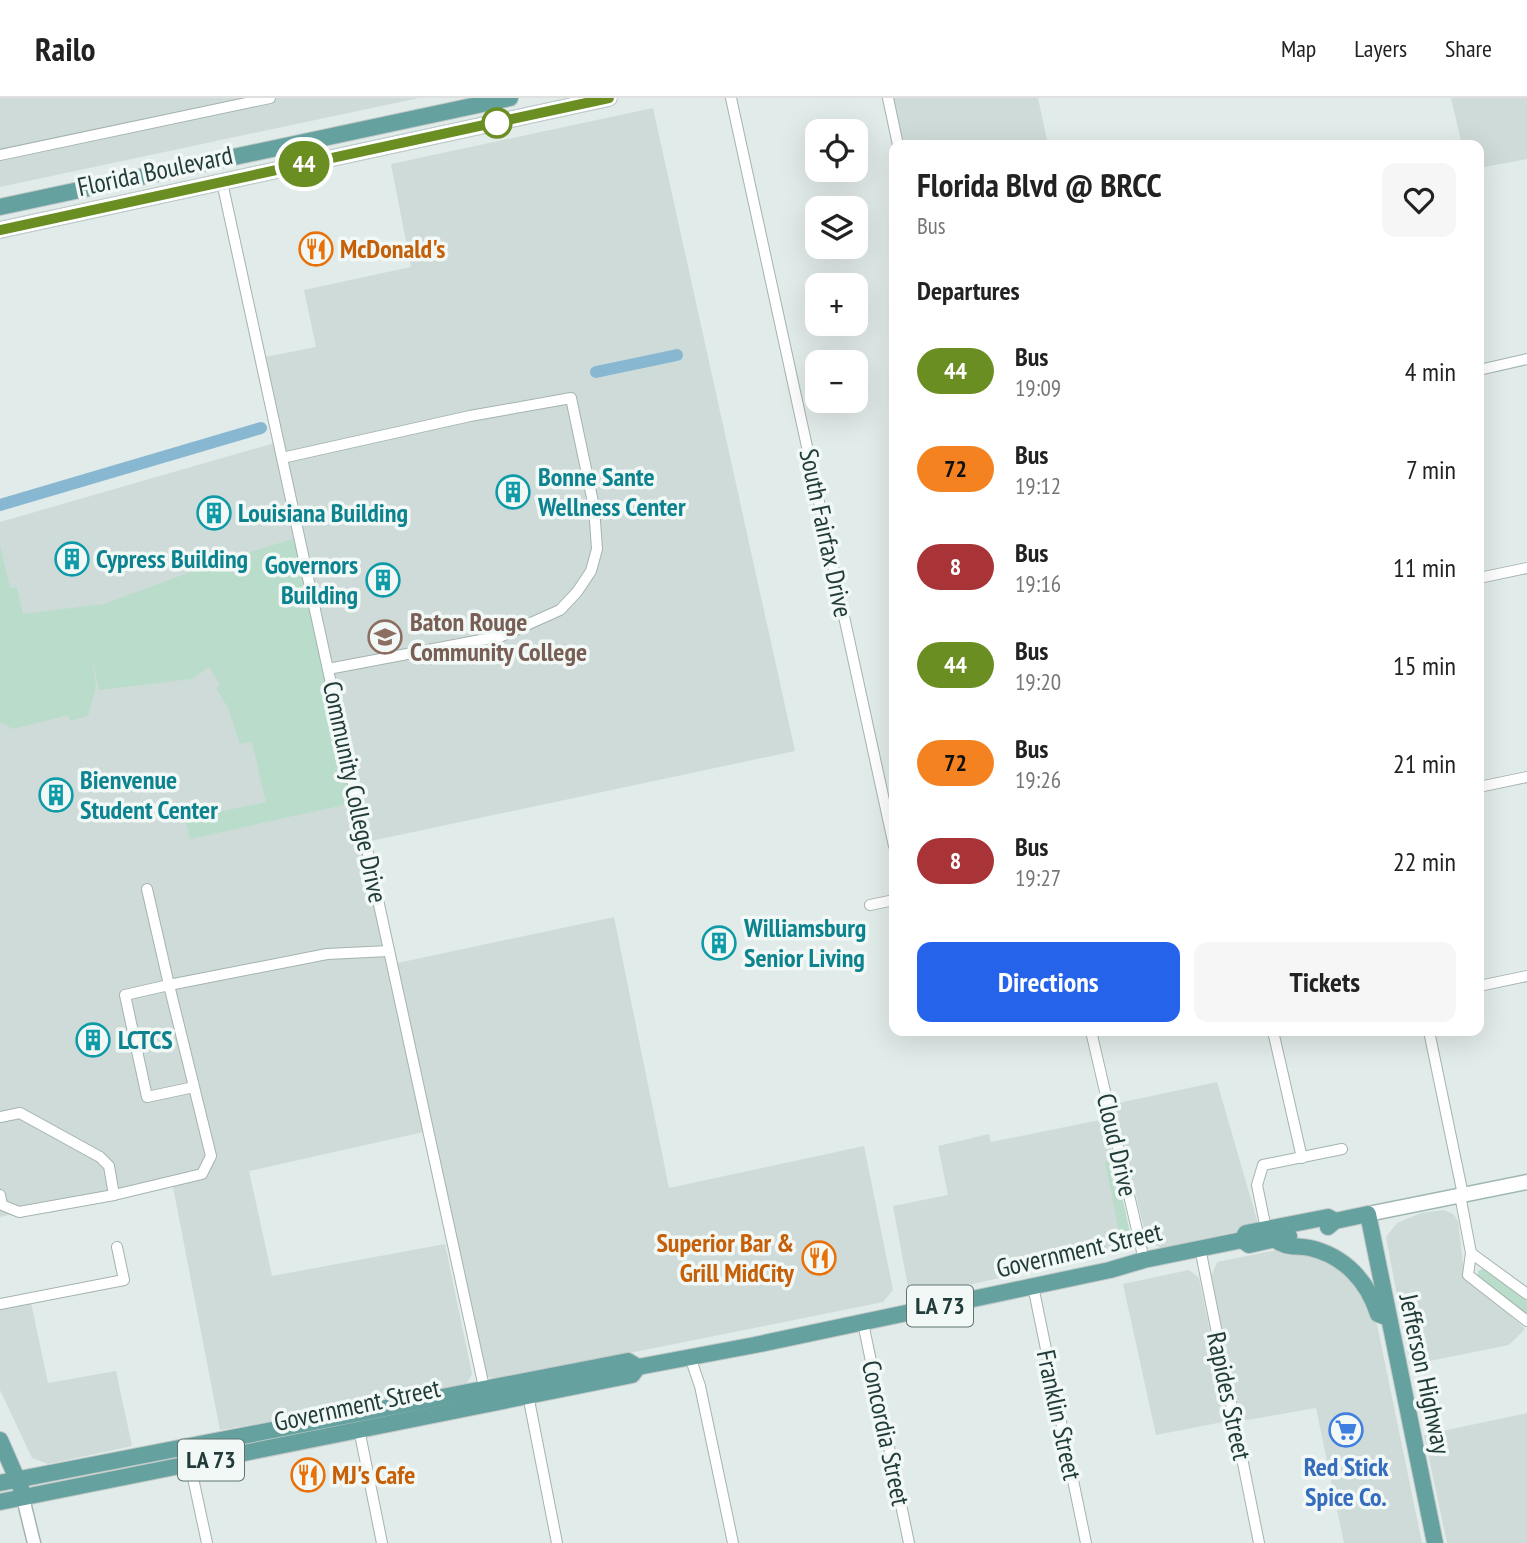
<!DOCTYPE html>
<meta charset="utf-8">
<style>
:root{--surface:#fff;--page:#f6f6f6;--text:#222;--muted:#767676;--line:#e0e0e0;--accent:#2563eb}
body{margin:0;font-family:"PT Sans Narrow",sans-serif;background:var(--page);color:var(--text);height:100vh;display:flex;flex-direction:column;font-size:26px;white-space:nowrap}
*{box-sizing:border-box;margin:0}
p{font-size:23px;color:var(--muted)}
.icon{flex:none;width:38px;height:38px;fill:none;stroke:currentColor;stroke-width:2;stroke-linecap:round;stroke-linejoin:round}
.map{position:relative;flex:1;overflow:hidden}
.side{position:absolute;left:889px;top:42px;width:595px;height:896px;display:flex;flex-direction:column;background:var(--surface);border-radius:14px;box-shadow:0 7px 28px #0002}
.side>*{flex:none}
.badge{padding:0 14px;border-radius:23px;font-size:24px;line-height:46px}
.tools{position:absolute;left:805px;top:21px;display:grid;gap:14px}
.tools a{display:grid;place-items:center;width:63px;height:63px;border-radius:14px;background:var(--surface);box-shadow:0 7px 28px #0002;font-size:35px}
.map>.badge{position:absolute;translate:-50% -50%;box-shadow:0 0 0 4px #fff}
h2{padding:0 28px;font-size:26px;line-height:63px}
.round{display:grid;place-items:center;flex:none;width:74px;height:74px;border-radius:14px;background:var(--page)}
.headline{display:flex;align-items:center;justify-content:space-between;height:119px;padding:0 28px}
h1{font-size:33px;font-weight:800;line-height:52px}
.button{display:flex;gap:14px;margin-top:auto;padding:14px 28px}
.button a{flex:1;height:80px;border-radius:14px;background:var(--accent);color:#fff;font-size:28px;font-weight:800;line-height:80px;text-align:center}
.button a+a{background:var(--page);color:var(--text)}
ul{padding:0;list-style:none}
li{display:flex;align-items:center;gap:21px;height:98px;padding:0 28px}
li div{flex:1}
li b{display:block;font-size:26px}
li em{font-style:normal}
li .badge{min-width:77px;font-weight:700;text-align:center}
header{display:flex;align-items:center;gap:42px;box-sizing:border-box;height:98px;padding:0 35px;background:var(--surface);border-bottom:2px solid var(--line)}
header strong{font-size:33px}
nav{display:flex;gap:38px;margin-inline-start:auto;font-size:24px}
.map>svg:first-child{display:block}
</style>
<header>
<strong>Railo</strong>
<nav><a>Map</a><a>Layers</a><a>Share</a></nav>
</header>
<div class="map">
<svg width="1527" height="1445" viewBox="0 0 1527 1445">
<rect width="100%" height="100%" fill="#e1ebe9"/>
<g fill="#cfdbd8">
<polygon points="0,0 419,0 0,89"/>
<polygon points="888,0 1038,0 1048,47 898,47"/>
<polygon points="1451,0 1527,0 1527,61 1479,70 1479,47 1462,47"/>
<polygon points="653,10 795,653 366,744 393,866 614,819 669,1090 864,1048 893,1192 883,1204 501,1281 482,1278 428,1033 249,1073 272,1178 445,1146 472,1276 464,1290 220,1332 173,1089 19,1114 0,1119 0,424 278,344 260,260 316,249 304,192 411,169 391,66"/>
<polygon points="1217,984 1259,1129 1160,1150 1146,1139 1114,1006"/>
<polygon points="1105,1021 1131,1140 1128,1151 910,1200 893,1108 948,1097 938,1048 989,1036 991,1044"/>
<polygon points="1444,1112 1453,1116 1458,1123 1464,1175 1525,1231 1509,1247 1410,1267 1386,1139 1397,1125 1421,1115"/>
<polygon points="1277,1152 1303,1154 1326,1163 1348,1177 1374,1212 1422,1445 1344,1445 1316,1310 1241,1323 1211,1179 1217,1164"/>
<polygon points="1189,1172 1199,1180 1228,1323 1156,1337 1123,1186"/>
<polygon points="30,1200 48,1285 116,1273 132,1348 48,1366 32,1360 0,1292 0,1206"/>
<polygon points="1527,1315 1527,1445 1447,1445 1424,1337"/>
</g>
<g fill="#b9ddca">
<polygon points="299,439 357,704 190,741 185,721 266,704 252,644 240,646 228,610 216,590 220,586 209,569 192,581 99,592 92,558 96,589 88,618 70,623 68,617 13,631 0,624 0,447 10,490 17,489 23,516 104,506 215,465"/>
<polygon points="1110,1063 1115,1066 1131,1140 1129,1148 1123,1153 1105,1064"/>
<polygon points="1483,1171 1527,1203 1527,1219 1478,1178 1478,1173"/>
</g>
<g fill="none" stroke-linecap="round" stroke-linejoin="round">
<g stroke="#88b7d1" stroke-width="12">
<polyline points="596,274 677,257"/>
<polyline points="0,407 261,330"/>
</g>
<defs>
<g id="minor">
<polyline points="731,0 894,748"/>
<polyline points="888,0 898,47"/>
<polyline points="0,57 270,0"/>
<polyline points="222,84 485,1294"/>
<polyline points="1479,272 1527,261"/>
<polyline points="282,360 470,318 571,300 594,409 597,451 591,473 577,494 560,512 502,538 328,571"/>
<polyline points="1479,480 1527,470"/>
<polyline points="1479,689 1527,679"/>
<polyline points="147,791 169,887 327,856 389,853"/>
<polyline points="870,807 894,802"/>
<polyline points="1479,888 1527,878"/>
<polyline points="1091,933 1144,1162"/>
<polyline points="1273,933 1302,1060"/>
<polyline points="1429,933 1463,1097"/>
<polyline points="0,1019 20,1015 100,1059 109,1068 114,1097"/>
<path d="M 0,1097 L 2,1107 L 19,1114 L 114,1097 L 202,1076 L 211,1058 C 197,1001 183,944 169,887 L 125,897 L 147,999 L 194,989"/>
<polyline points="1460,1097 1471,1155 1527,1196"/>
<polyline points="1266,1131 1257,1087 1263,1067 1342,1051"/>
<polyline points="1200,1150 1259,1445"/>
<polyline points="1471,1155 1468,1177 1527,1223"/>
<polyline points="1033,1188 1086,1445"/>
<polyline points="0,1206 124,1182 117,1149"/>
<polyline points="863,1225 909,1445"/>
<polyline points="690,1259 700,1288 733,1445"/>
<polyline points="528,1297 557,1445"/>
<polyline points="359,1331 382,1445"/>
<polyline points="190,1366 207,1445"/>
</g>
<polyline id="tertiary" points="23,1400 34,1445"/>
<polyline id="secondary" points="1368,1116 1527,1084"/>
<g id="primary">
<polyline points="0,109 510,0"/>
<polyline points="0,132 609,0"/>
<polyline points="1328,1129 1335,1123 1368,1116 1435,1445"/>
<path d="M 1274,1141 C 1287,1151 1295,1147 1310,1150 C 1345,1158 1368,1184 1378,1216 L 1383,1218"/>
<polyline points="1242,1142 1249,1147 1289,1138"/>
<polyline points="0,1342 21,1390"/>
<polyline points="0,1385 628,1263 638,1269 755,1247 1110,1172 1144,1162 1242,1142 1246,1135 1328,1119 1335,1123"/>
<polyline points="0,1404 632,1277 638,1269"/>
</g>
</defs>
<use href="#minor" stroke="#a4b3b1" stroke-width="12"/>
<use href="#tertiary" stroke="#a4b3b1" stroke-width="15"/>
<use href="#secondary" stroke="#9fb7b3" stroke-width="17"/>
<use href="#primary" stroke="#c1c8c8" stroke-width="18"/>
<use href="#minor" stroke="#fff" stroke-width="10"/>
<use href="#tertiary" stroke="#fff" stroke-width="12"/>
<use href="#secondary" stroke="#fff" stroke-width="14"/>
<use href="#primary" stroke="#65a19e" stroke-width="16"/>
</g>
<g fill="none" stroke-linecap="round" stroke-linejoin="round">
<defs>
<polyline id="line" points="0,132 609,0"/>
</defs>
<use href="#line" stroke="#fff" stroke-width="16"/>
<use href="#line" stroke="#6b8e23" stroke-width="10"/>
</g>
<defs>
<symbol id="restaurant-ring" viewBox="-11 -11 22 22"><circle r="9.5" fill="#f1f8f6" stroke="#e8710a" stroke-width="1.5"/><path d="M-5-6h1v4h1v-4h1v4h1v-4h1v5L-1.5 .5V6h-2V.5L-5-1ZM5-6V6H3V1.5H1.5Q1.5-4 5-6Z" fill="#e8710a"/></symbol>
<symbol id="building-ring" viewBox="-11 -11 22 22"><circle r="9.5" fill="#f1f8f6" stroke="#0f9aa8" stroke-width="1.5"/><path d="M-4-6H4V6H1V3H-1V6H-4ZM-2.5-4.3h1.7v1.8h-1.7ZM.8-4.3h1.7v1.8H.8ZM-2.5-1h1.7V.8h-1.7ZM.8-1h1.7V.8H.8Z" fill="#0f9aa8"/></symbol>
<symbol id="university-ring" viewBox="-11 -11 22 22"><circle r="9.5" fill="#f1f8f6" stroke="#8d6e63" stroke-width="1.5"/><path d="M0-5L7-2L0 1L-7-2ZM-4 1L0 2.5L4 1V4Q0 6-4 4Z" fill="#8d6e63"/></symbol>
<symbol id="supermarket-ring" viewBox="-11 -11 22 22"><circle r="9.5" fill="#f1f8f6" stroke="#3f7fe0" stroke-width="1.5"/><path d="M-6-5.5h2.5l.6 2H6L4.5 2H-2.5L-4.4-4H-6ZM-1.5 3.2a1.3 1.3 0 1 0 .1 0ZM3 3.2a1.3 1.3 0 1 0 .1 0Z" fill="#3f7fe0"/></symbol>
</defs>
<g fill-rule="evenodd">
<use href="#restaurant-ring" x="297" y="132" width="38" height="38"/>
<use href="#building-ring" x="494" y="375" width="38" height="38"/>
<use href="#building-ring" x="195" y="396" width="38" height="38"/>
<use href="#building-ring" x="53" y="442" width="38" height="38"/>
<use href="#building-ring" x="364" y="463" width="38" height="38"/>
<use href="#university-ring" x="366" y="520" width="38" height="38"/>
<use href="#building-ring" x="37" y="678" width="38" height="38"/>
<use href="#building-ring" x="700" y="826" width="38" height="38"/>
<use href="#building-ring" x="74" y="923" width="38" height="38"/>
<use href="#restaurant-ring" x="800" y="1141" width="38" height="38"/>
<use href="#supermarket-ring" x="1327" y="1313" width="38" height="38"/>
<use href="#restaurant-ring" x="289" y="1358" width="38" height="38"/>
</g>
<circle fill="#fff" stroke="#6b8e23" stroke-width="3.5" cx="497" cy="25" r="14"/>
<g text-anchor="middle" stroke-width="7" stroke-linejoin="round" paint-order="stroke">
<g fill="#f1f8f6" stroke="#5f7472" stroke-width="2">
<rect x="907" y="1187.5" width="66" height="41" rx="5"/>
<rect x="178" y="1341.5" width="66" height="41" rx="5"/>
</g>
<g font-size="24" font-weight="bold" fill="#213c3a">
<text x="940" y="1216">LA 73</text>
<text x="211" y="1370">LA 73</text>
</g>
<g font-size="26" fill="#213c3a" stroke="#f1f8f6">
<text transform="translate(155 73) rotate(-12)" y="9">Florida Boulevard</text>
<text transform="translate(826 435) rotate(78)" y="9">South Fairfax Drive</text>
<text transform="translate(355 694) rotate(78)" y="9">Community College Drive</text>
<text transform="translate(1117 1047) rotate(77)" y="9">Cloud Drive</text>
<text transform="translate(1079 1152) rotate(-13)" y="9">Government Street</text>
<text transform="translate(1425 1276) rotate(78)" y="9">Jefferson Highway</text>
<text transform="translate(1229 1298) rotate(78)" y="9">Rapides Street</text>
<text transform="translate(357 1307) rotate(-12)" y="9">Government Street</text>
<text transform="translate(1059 1317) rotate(78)" y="9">Franklin Street</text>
<text transform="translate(886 1335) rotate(78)" y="9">Concordia Street</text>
</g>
<g font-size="26" font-weight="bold" fill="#c56008" stroke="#f1f8f6" text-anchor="start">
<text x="340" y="160">McDonald's</text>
<text x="794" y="1154" text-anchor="end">Superior Bar &amp;<tspan x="794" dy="30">Grill MidCity</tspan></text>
<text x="332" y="1386">MJ's Cafe</text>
</g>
<g font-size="26" font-weight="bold" fill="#0d838f" stroke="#f1f8f6" text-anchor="start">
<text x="538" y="388">Bonne Sante<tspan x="538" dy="30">Wellness Center</tspan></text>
<text x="238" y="424">Louisiana Building</text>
<text x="96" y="470">Cypress Building</text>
<text x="358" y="476" text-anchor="end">Governors<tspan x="358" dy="30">Building</tspan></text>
<text x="80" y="691">Bienvenue<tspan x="80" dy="30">Student Center</tspan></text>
<text x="744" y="839">Williamsburg<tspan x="744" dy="30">Senior Living</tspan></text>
<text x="118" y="951">LCTCS</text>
</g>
<g font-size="26" font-weight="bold" fill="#785e54" stroke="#f1f8f6" text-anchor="start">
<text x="410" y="533">Baton Rouge<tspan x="410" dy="30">Community College</tspan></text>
</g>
<g font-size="26" font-weight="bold" fill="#366cbe" stroke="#f1f8f6">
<text x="1346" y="1378">Red Stick<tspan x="1346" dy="30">Spice Co.</tspan></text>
</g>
</g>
</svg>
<div class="tools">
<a><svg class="icon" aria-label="locate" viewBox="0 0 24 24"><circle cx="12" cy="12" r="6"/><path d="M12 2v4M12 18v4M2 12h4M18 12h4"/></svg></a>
<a><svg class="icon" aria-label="layers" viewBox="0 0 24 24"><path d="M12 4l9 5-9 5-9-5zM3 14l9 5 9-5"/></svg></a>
<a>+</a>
<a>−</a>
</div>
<b class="badge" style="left:304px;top:66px;background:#6b8e23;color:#fff">44</b>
<section class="side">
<div class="headline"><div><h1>Florida Blvd @ BRCC</h1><p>Bus</p></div><a class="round"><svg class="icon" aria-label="heart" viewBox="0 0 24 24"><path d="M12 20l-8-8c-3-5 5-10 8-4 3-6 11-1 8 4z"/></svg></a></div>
<h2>Departures</h2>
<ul>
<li><span class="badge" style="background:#6b8e23;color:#fff">44</span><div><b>Bus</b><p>19:09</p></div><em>4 min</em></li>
<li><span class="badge" style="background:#f58220;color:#111">72</span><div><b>Bus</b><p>19:12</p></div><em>7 min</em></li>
<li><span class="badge" style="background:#a83438;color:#fff">8</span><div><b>Bus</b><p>19:16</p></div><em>11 min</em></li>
<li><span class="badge" style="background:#6b8e23;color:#fff">44</span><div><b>Bus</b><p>19:20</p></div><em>15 min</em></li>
<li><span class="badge" style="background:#f58220;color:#111">72</span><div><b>Bus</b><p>19:26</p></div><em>21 min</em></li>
<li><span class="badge" style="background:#a83438;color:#fff">8</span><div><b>Bus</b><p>19:27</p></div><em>22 min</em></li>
</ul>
<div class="button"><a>Directions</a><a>Tickets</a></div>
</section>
</div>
